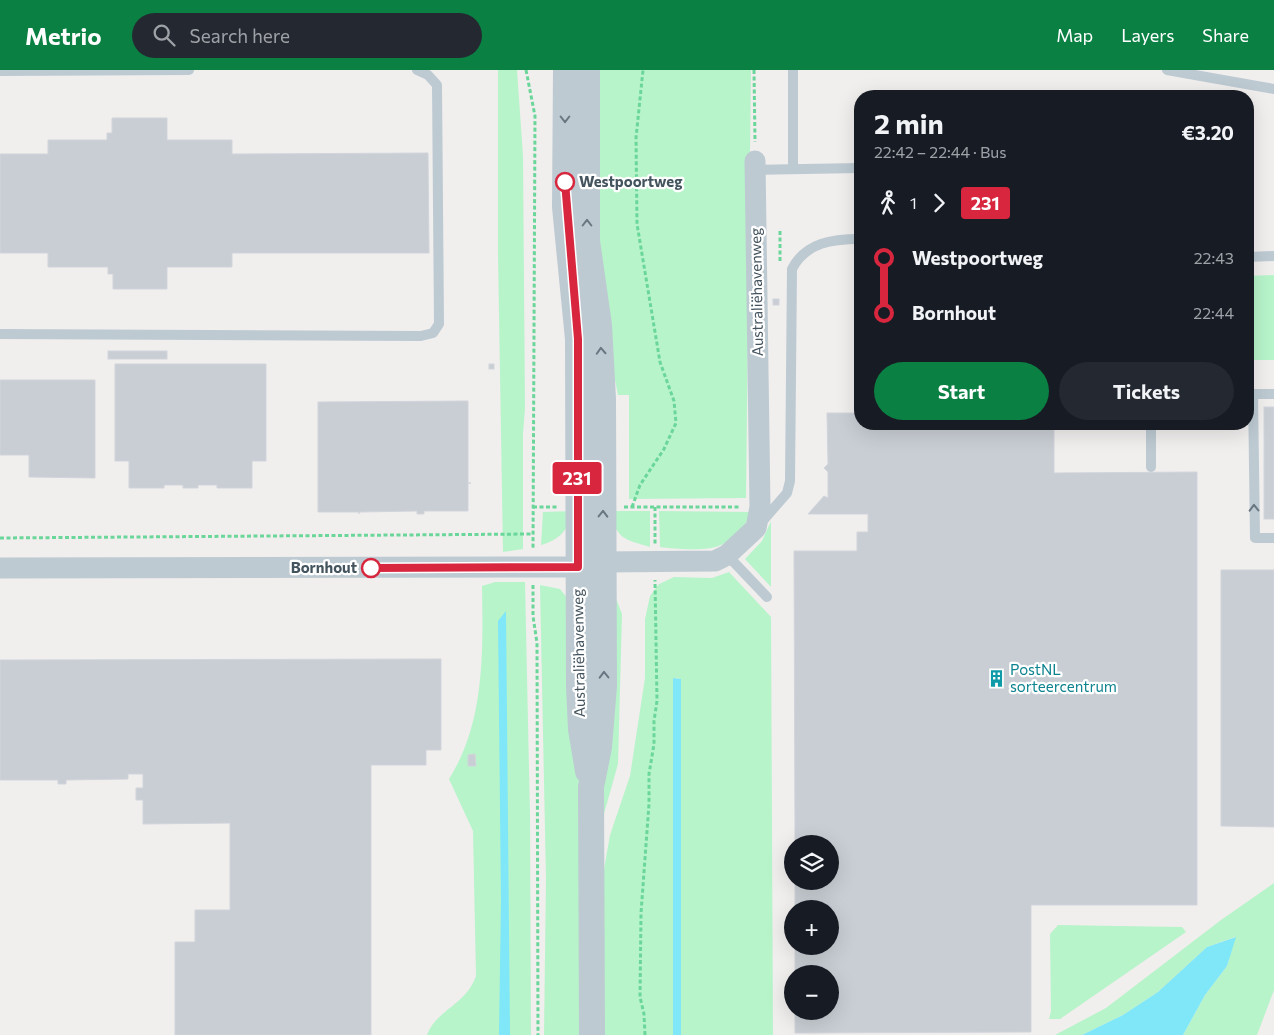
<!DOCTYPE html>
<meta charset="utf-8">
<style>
:root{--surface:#171b24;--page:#242831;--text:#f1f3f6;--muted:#9ea1a6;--accent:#0b8043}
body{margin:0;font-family:Commissioner,sans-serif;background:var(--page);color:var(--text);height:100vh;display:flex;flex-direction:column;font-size:19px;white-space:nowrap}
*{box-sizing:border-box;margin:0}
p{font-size:16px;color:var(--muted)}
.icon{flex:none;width:28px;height:28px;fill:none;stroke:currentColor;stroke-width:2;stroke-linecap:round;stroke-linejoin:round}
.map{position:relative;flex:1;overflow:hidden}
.side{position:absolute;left:854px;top:20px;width:400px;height:340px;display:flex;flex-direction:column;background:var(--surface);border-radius:20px;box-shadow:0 5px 20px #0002}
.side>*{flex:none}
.badge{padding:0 10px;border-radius:4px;font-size:18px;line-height:32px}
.controls{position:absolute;left:784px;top:765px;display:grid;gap:10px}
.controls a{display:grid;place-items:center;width:55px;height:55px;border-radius:50%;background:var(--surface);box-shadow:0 5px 20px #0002;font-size:25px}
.map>.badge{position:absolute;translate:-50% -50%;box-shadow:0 0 0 2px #fff}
.legs{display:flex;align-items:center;gap:8px;height:55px;padding:0 20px;font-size:16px}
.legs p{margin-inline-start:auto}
.overview{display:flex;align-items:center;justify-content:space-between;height:85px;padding:0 20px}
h1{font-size:28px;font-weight:700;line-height:38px}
.primary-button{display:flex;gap:10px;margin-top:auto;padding:10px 20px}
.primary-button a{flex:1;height:58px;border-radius:30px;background:var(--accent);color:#fff;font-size:20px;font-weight:700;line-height:58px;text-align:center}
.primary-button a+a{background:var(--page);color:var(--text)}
ul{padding:0 20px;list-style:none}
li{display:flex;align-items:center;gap:18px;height:55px;font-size:19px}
li i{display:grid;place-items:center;width:8px;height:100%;margin:0 6px;background:currentColor}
li i::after{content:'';width:12px;height:12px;margin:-6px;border:4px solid;border-radius:50%;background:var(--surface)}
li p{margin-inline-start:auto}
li:first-child i{background:linear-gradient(#0000 50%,currentColor 0)}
li:last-child i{background:linear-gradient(currentColor 50%,#0000 0)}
header{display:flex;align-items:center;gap:30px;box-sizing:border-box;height:70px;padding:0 25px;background:var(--accent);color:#fff}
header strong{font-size:24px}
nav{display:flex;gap:28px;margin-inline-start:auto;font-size:18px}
.search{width:350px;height:45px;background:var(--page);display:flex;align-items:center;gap:12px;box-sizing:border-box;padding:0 18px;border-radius:28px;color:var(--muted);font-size:19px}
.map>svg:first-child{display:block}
</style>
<header>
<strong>Metrio</strong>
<div class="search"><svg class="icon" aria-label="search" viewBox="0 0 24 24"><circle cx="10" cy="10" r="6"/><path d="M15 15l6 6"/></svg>Search here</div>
<nav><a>Map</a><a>Layers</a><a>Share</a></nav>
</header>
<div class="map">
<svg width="1274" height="965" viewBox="0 0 1274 965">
<rect width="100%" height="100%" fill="#f1eeee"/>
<g fill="#b7f4ca">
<polygon points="498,0 517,0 523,86 525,338 523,364 523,479 503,482 498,184"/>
<polygon points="596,0 751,0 746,428 629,429 629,325 618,325 599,229"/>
<polygon points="1274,205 1274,290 1248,290 1248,206"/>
<path d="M 574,441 C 568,459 560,470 541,475 L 543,442 Z"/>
<path d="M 610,441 L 650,441 L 650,477 C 623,469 617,469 610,441 Z"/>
<path d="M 659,441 L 753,442 C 747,453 734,468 723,474 C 710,482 675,479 660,477 Z"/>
<polygon points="771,451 771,517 745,489 762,471"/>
<polygon points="729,502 771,547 773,965 681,965 681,609 674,608 673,965 603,965 602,811 610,765 630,706 645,608 645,549 650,526 659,514 674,507 712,508"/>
<path d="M 495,512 L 525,512 L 530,745 L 531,965 L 427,965 C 436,940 466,935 476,906 L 473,761 L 449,709 C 485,652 483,582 482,516 Z"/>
<polygon points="540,515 560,519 577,540 582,965 544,965 546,809"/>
<polygon points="613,521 622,544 618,694 598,765"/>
<polygon points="1274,813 1274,920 1257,965 1183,965 1205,925 1227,896 1235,867 1207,877 1158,922 1123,945 1082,965 1055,965 1106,938 1221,850"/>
<polygon points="1058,855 1182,857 1186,862 1060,949 1049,949 1051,941 1050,864"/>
</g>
<g fill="#7fe7f7">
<polygon points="506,541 510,965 499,965 501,831 498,551"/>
<polygon points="673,608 681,609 681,965 673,965"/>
<polygon points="1236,867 1227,896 1205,925 1183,965 1082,965 1123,945 1158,922 1207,877"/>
</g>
<g fill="#c9ced4" stroke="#d1d5db">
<polygon points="112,48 167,48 167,70 232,70 232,84 428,83 429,183 232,183 232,197 167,197 167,219 113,219 113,204 108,204 108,197 48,197 48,183 0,183 0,84 48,84 48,70 107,70 107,63 112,63"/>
<rect x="773" y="229" width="6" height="6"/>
<rect x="108" y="281" width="59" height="8"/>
<polygon points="115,294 266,294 266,391 252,391 252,418 217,418 217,415 198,415 198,418 183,418 183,415 164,415 164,418 129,418 129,391 115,391"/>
<rect x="489" y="294" width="5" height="5"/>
<polygon points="0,310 95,310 95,408 29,407 29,385 0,385"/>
<polygon points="468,331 468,413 471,413 468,413 468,441 424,441 424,444 417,444 417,441 359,442 359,444 359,442 318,442 318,332"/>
<rect x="1264" y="337" width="10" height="112"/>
<polygon points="827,343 860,343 860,354 1054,354 1054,403 1197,402 1197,835 1031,835 1031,962 795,963 795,941 830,941 830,904 795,904 795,876 830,876 830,839 795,839 795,811 830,811 830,774 795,774 794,481 857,481 857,462 868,462 868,444 808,444 824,426 828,428 828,402 824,398 828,394"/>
<polygon points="1221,500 1274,500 1274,757 1221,756"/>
<polygon points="441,589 441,680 426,680 426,695 371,695 371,965 175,965 175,872 195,872 195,840 230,840 230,753 143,754 143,730 136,730 136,718 143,718 143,704 128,704 128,709 66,710 66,714 58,714 58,710 0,710 0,590"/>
<polygon points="475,684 476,696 468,696 468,685"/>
</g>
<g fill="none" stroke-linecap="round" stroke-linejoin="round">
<g stroke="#6bd699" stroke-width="3" stroke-dasharray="4 2.5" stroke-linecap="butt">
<polyline points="526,0 535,46 533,479"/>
<polyline points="754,0 755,72"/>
<polyline points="780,161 780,192"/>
<polyline points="533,437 558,437"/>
<polyline points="624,437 740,437"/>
<polyline points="632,437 640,415 664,379 676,353 674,331 660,292 637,154 636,68 643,0"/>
<polyline points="655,437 655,474"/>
<polyline points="0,468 533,464"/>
<polyline points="533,515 533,546 537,573 538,965"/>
<polyline points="645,965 644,944 640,927 641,843 649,734 649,704 654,674 654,651 657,631 655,510"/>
</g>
<g stroke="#bdcad2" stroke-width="10">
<polyline points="793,0 793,99"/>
<polyline points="1167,0 1274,19"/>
<polyline points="0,1 189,0"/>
<polyline points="755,100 860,98"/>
<polyline points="1248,187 1274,186"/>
<polyline points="0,264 421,266 433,263 439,254 437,15 428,5 417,0"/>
<polyline points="1274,324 1253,324 1255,468 1274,468"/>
<polyline points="1151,397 1151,354"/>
<path d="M 760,454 L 787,423 L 790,411 L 792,199 C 806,172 833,169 860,169"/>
<polyline points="727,485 767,527"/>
</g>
<polyline stroke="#bdcad2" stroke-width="21" points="0,498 577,497 603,492 715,491 727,485 756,458 760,437 755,91"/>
<g stroke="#bdcad2" stroke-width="26">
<polyline points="566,0 565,137 578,269 579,616 581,659 588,701"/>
<polyline points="587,0 587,171 599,255 603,329 604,616 599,677 591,717 592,965"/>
</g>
</g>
<defs><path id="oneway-chevron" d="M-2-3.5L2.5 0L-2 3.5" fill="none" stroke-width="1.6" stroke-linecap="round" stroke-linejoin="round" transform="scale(1.25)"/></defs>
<g stroke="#687781">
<use href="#oneway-chevron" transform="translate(565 49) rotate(90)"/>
<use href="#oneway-chevron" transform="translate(587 153) rotate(-90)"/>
<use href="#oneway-chevron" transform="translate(601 281) rotate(-93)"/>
<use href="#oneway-chevron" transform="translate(1254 438) rotate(-91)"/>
<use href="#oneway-chevron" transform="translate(603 444) rotate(-89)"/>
<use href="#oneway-chevron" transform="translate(604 605) rotate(-91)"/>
</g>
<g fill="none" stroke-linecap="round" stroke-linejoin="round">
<defs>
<polyline id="line-1" points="371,498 578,497 578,269 565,112"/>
</defs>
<use href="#line-1" stroke="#fff" stroke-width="11"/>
<use href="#line-1" stroke="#d7263d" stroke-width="8"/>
</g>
<defs>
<symbol id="building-bare" viewBox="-9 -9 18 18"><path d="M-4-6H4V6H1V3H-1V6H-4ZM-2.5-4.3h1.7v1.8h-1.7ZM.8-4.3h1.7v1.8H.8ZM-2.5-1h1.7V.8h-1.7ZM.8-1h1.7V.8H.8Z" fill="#0f9aa8" stroke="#fff" stroke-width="2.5" paint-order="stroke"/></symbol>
</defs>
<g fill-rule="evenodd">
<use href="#building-bare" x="984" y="596" width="25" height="25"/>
</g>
<g fill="#fff" stroke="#d7263d" stroke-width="2.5">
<circle cx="565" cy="112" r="9"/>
<circle cx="371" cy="498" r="9"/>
</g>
<g text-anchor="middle" stroke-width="4.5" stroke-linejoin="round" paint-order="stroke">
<g font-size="15" font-weight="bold" fill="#44545e" stroke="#fff" text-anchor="start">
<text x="579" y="117">Westpoortweg</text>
<text x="357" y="503" text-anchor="end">Bornhout</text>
</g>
<g font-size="15" fill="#44545e" stroke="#fff">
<text transform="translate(757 222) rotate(-91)" y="5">Australiëhavenweg</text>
<text transform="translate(579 583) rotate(-91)" y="5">Australiëhavenweg</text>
</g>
<g font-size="15" fill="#0d838f" stroke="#fff" text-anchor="start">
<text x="1010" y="605">PostNL<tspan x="1010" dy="17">sorteercentrum</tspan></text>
</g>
</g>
</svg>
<div class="controls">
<a><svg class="icon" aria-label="layers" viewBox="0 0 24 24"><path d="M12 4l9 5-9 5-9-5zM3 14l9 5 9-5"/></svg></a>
<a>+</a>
<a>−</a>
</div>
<b class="badge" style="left:577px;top:408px;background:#d7263d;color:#fff">231</b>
<section class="side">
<div class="overview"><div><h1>2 min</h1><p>22:42 – 22:44 · Bus</p></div><b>€3.20</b></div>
<div class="legs"><svg class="icon" aria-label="walk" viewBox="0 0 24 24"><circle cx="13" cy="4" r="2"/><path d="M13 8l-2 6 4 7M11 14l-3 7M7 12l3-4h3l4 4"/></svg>1<svg class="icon" aria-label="forward" viewBox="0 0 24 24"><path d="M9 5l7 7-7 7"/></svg><b class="badge" style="background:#d7263d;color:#fff">231</b></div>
<ul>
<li><i style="color:#d7263d"></i><b>Westpoortweg</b><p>22:43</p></li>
<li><i style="color:#d7263d"></i><b>Bornhout</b><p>22:44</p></li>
</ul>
<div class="primary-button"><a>Start</a><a>Tickets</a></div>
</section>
</div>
